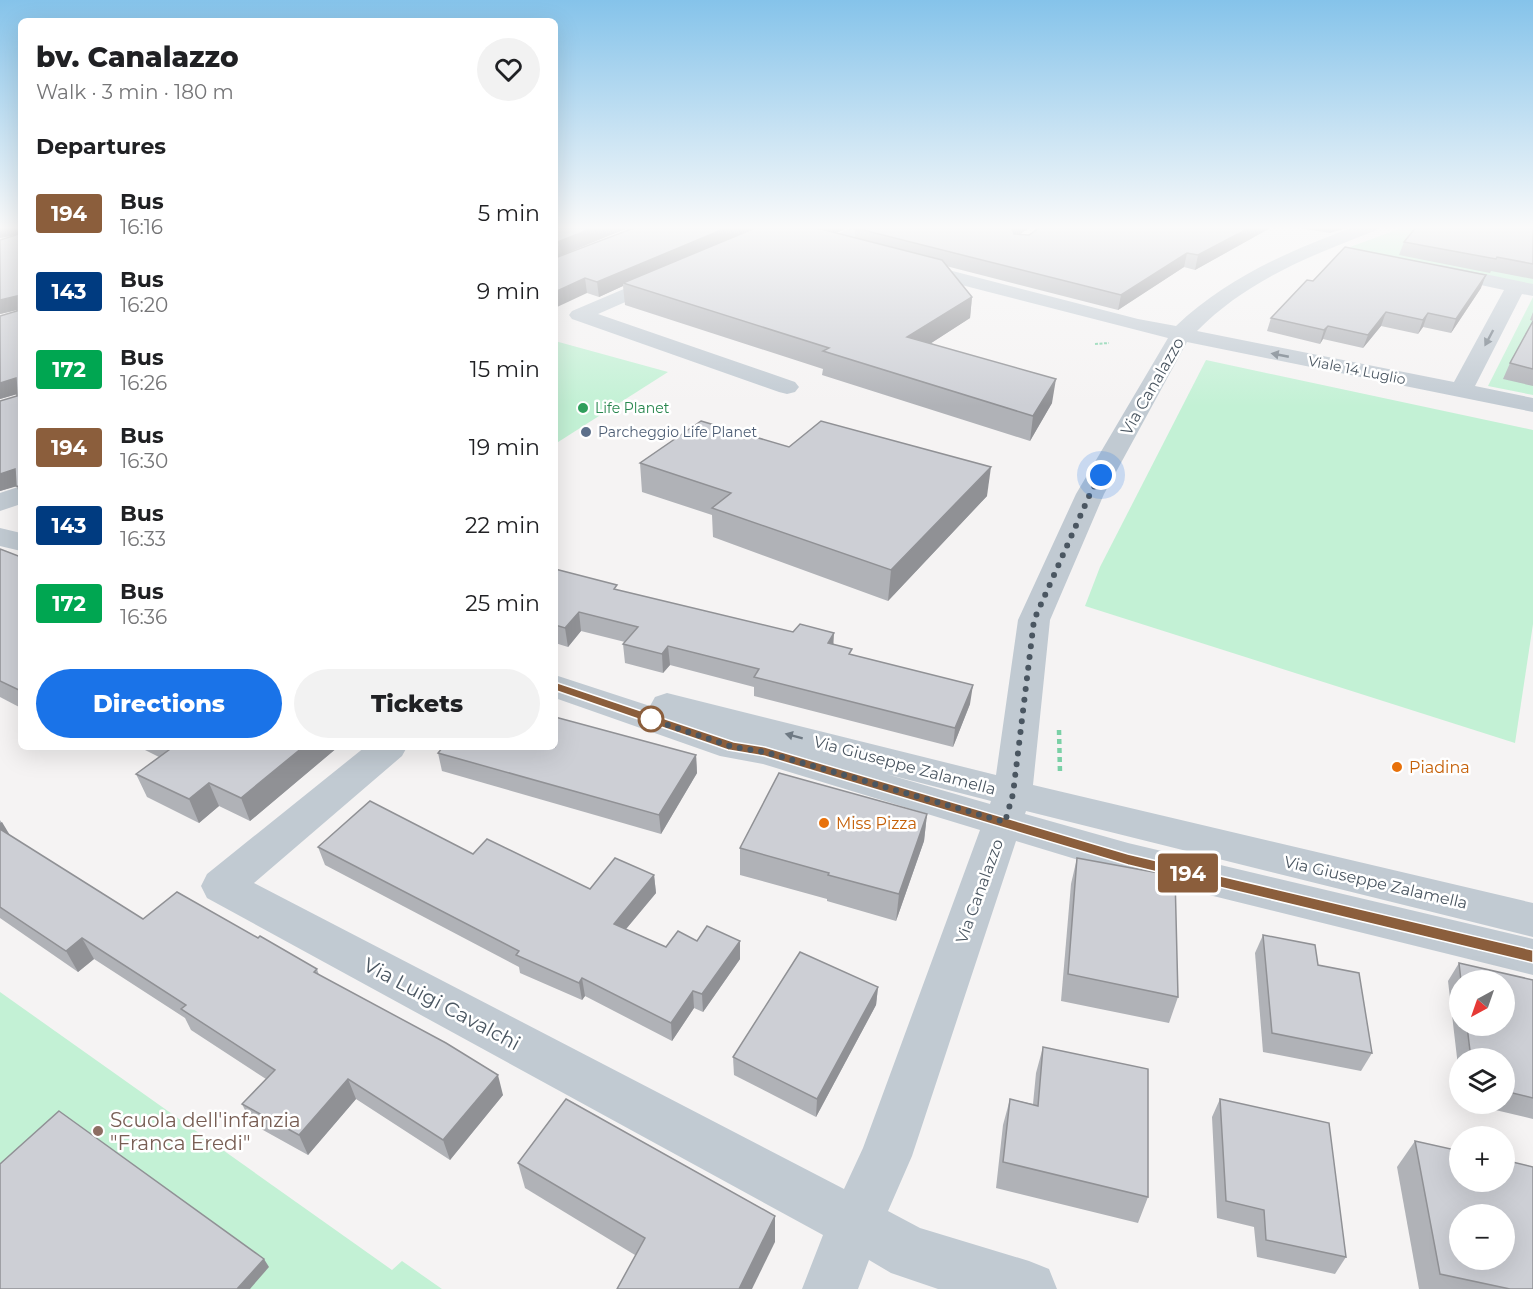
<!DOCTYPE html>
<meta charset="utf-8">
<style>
:root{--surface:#fff;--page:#f2f2f2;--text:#202124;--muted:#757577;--accent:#1a73e8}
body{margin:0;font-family:Montserrat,sans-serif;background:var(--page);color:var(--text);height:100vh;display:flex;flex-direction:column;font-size:22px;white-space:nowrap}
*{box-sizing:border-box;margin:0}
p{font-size:20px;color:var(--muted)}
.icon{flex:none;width:33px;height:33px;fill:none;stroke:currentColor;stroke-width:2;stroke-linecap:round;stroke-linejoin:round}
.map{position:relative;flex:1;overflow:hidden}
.side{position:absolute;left:18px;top:18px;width:540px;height:732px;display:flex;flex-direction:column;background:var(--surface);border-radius:9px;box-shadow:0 6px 24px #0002}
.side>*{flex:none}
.badge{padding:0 12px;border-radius:4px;font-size:21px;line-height:39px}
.needle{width:39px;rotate:220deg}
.buttons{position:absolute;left:1449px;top:970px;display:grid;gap:12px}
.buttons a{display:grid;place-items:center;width:66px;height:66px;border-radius:50%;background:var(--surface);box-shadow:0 6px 24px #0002;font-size:30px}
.you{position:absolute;width:30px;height:30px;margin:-15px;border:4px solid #fff;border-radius:50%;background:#1a73e8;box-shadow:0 0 0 9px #1a73e833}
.map>.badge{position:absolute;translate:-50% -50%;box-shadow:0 0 0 3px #fff}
h2{padding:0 18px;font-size:22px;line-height:54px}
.round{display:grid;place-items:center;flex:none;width:63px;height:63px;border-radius:32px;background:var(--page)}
.headline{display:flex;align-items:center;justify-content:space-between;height:102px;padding:0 18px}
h1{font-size:28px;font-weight:800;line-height:45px}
.cta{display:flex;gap:12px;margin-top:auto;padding:12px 18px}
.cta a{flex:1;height:69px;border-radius:36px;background:var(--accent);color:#fff;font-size:24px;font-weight:800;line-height:69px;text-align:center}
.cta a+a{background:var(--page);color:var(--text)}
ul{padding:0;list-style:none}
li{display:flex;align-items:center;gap:18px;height:78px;padding:0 18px}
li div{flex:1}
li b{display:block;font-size:22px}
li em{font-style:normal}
li .badge{min-width:66px;font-weight:700;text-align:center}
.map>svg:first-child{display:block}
</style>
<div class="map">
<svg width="1533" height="1289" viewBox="0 0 1533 1289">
<rect width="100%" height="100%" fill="#f5f3f3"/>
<g fill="#c3f1d5">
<polygon points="1407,226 1458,226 1533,239 1533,285 1356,251 1350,247"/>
<polygon points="1533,297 1533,395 1488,386"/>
<polygon points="555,341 668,372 555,444"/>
<polygon points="1206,360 1533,430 1533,624 1515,743 1085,606 1100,567"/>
<polygon points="0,992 392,1270 402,1261 442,1289 0,1289"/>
</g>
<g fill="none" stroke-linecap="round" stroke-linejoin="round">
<polyline stroke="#7ad0a6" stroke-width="2" stroke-dasharray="3 1.5" stroke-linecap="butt" points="1095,344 1109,343"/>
<polyline stroke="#7ad0a6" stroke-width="4.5" stroke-dasharray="5 4" stroke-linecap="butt" points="1059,730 1060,773"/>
<g fill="#c1cad2" fill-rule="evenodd">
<polygon points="855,226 877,226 874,230 837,248 825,248 822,244 825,240"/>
<path d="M 1356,226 L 1380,226 L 1377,230 C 1312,255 1247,280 1197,331 L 1454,382 L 1504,290 L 1434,275 L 1431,271 L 1434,267 L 1441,265 L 1533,284 L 1533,296 L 1522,294 L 1475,386 L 1533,398 L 1533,412 L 1187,342 L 1104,494 L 1050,620 L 1033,785 L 1533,903 L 1533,937 L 1026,811 L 1025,814 L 1128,843 L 1533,939 L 1533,975 L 1128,875 L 1016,841 L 912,1156 L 888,1211 L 920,1228 L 1029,1261 L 1049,1269 L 1057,1289 L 938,1289 L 891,1273 L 869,1260 L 858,1289 L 802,1289 L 823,1235 L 207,898 L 201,886 L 207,874 L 365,747 L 407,747 L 402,756 L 254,883 L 844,1189 L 863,1148 L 980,830 L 763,764 L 720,756 L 555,698 L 555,675 L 650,706 L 655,697 L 667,693 L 996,775 L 1018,620 L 1076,494 L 1168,338 L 907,271 L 904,267 L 907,263 L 914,261 L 1138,319 L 1176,326 C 1228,277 1289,251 1356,226 ZM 886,774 L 991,801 L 990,804 Z"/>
<polygon points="664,272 671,274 674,278 671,282 598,314 795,382 799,387 795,392 787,394 779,392 572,319 569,315 572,311"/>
<polygon points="21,486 21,504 0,511 0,493"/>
<polygon points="0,528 21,533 21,551 0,546"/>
</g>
</g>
<g fill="#b0b2b7" fill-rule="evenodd">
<polygon points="0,226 21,226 21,496 16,486 0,491 17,394 0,399 17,310 0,314 19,234 0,238"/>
<polygon points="760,226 851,226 836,233 855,238 855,228 1032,226 1019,234 1029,235 1274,226 1195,270 1184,267 1118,310 946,266 972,297 970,318 931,343 1052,403 1030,441 822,375 823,369 625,305 623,286 599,297 587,293 555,258 755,227"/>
<polygon points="1287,226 1354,226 1329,233"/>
<polygon points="1417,226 1533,226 1533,279 1491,271 1490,273 1399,255 1404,242"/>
<polygon points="1313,281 1481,288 1451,333 1423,327 1418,334 1381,326 1363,348 1323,339 1320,344 1267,331 1271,318"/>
<polygon points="1533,312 1533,386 1503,379 1510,363 1533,321 1530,320"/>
<polygon points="789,447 987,496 888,601 713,537 712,515 642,492 640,463"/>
<polygon points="0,549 21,557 21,708 0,697"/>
<polygon points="555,569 618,590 834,644 852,655 970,704 953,747 754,696 754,687 670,665 663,673 625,663 623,644 625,642 581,631 568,647 555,643"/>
<polygon points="139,747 338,747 250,821 219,806 199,823 147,797 136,774 159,757"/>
<polygon points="438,753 696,755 697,773 661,834 442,771"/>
<polygon points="927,814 924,841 896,921 827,901 827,899 740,875 740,848"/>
<polygon points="0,820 10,836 143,919 258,938 317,969 319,975 503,1095 450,1160 356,1099 308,1155 252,1124 242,1104 266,1079 191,1030 185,1018 94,959 78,972 0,918"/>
<polygon points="318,847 473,854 590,889 654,875 656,893 626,929 666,947 697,941 740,959 703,1012 694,1008 672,1041 585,996 582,1000 520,973 519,967 325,865"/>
<polygon points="1077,858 1178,997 1169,1023 1061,1001 1071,884"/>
<polygon points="1263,935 1318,965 1372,1053 1361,1071 1263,1052 1255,953"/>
<path d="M 1459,963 L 1533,980 L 1533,1119 L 1470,1104 L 1504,1104 L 1504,1059 L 1460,1059 L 1460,1083 L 1448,981 ZM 1460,981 L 1504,981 L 1504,1026 L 1460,1026 Z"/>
<polygon points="878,987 876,1005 816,1117 734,1075 733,1057"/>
<polygon points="1043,1047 1148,1197 1138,1223 996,1188 1003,1125 1010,1099 1033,1104 1036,1073"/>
<polygon points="1220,1099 1346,1257 1335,1274 1257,1257 1254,1227 1217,1218 1212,1117"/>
<polygon points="1415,1141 1533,1289 1419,1289 1397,1167"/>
<polygon points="518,1163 775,1242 635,1255 525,1188"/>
</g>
<g fill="#909195">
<polygon points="0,226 19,226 21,234 0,238"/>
<polygon points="598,226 633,226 555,258 555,243"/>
<polygon points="731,226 755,226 755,229 623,283 623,286 599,297 597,282"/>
<polygon points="830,226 851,226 830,236"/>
<polygon points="1014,226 1032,226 1010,241 1011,227"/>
<polygon points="1253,226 1274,226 1195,270 1198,255"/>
<polygon points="1332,226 1354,226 1329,233"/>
<polygon points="1187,253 1184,267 1118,310 1121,295"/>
<polygon points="1486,275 1481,288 1451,333 1456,319"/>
<polygon points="585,278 587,293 555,308 555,292"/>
<polygon points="17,296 21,309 0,314 0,300"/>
<polygon points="972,297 970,318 905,360 907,337"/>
<polygon points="1386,312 1381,326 1363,348 1368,335"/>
<polygon points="1428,313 1423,327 1418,334 1423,320"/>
<polygon points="1328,326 1323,339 1320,344 1324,330"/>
<polygon points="16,378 21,393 0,399 0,383"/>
<polygon points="1056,379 1052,403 1030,441 1033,416"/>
<polygon points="991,467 987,496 888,601 891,570"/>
<polygon points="15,469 21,485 0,491 0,474"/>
<polygon points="579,612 581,631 568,647 565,628"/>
<polygon points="834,633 833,652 828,643"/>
<polygon points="668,646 670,665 663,673 662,654"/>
<polygon points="973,685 970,704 953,747 955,728"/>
<polygon points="303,747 338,747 250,821 241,798"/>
<polygon points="696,755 697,773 661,834 659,815"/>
<polygon points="209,783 219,806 199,823 189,799"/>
<polygon points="927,814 924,841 896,921 899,894"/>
<polygon points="2,822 14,842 0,834 0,823"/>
<polygon points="654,875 656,893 616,941 614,924"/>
<polygon points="82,938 94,959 78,972 66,951"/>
<polygon points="740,941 740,959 703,1012 702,994"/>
<polygon points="582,978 585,996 582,1000 579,983"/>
<polygon points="878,987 876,1005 816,1117 817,1099"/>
<polygon points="693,991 694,1008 672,1041 671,1023"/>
<polygon points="498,1075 503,1095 450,1160 443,1140"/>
<polygon points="348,1079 356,1099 308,1155 299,1135"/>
<polygon points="775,1216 775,1242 752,1289 739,1289"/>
<polygon points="264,1259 269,1267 250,1289 237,1289"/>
</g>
<g fill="#cdcfd5" stroke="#909195" stroke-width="1.5" fill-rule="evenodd">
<polygon points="18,226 21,226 21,487 16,486 15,469 0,474 0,401 17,396 16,378 0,383 0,316 17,311 17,296 0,300 0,240 19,234"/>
<polygon points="555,226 598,226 555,243"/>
<polygon points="639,226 731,226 597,282 585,278 555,292 555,258"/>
<polygon points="760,226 809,226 942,260 972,297 907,337 1056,379 1033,416 823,351 829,348 623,283"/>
<polygon points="861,226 1014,226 1011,227 1014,234 1029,235 1042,226 1253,226 1198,255 1187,253 1121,295 855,228"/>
<polygon points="1417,226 1519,226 1533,228 1533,264 1497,257 1496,259 1404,242"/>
<polygon points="1345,247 1486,275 1456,319 1428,313 1423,320 1386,312 1368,335 1328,326 1324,330 1271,318 1307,280 1313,281"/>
<polygon points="1533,321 1533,369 1510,363"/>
<polygon points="701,421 789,447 821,421 991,467 891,570 712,508 731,493 640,463"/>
<polygon points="0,549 21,557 21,691 0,681"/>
<polygon points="555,569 617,585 614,589 793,632 800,624 834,633 828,643 852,649 849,654 973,685 955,728 754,677 759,669 668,646 662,654 623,644 638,627 579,612 565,628 555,625"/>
<polygon points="555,717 696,755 659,815 438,753 443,747 555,747"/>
<polygon points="173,747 303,747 241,798 209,783 189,799 136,774"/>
<polygon points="779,773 927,814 899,894 828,875 829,873 740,848"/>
<polygon points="370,801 473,854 487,839 590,889 615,858 654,875 614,924 666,947 678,931 697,941 707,926 740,941 702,994 693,991 671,1023 582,978 579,983 516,955 519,951 318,847"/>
<polygon points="0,829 143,919 177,892 258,938 260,936 317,969 314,972 446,1043 498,1075 443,1140 348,1079 299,1135 242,1104 275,1070 181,1009 186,1005 82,938 66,951 0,907"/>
<polygon points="1077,858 1175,876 1178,997 1068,974"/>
<polygon points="1263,935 1315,945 1318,965 1359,973 1372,1053 1272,1033"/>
<polygon points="800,952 878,987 817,1099 733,1057"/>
<polygon points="1459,963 1533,980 1533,1098 1504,1091 1504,1059 1471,1059 1467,1026 1504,1026 1504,981 1461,981"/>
<polygon points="1043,1047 1148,1069 1148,1197 1003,1162 1010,1099 1038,1106"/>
<polygon points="566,1099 775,1216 739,1289 617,1289 645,1238 518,1163"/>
<polygon points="1220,1099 1329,1123 1346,1257 1266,1240 1264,1210 1226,1201"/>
<polygon points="59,1111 264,1259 237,1289 0,1289 0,1164"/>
<path d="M 1415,1141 L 1460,1151 L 1460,1182 L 1504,1182 L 1504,1160 L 1533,1167 L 1533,1289 L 1510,1289 L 1440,1274 ZM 1460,1215 L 1504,1215 L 1504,1260 L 1460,1260 Z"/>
</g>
<defs><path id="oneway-solid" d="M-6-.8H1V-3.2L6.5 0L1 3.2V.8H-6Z" transform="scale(1.5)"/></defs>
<g fill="#6e7983">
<use href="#oneway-solid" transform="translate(1489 338) rotate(118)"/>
<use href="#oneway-solid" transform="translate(1280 355) rotate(-169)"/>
<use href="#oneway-solid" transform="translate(794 736) rotate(-165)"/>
</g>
<linearGradient id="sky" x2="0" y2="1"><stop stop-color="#85c3ea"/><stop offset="0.56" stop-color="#fafafa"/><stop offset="1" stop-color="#fafafa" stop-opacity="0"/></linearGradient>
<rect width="1533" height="406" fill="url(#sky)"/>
<polygon fill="#8b5e3c" stroke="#fff" stroke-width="1.5" points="555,682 734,742 765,747 1128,854 1533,950 1533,963 1128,865 764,756 728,750 551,689 549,686"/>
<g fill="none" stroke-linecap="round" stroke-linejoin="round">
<polyline stroke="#4a5661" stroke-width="6" stroke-dasharray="0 10.8" points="651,719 644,717 733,747 765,752 1005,822 1013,794 1034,620 1090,494 1101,475"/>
</g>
<circle fill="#2e9e5b" stroke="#fff" stroke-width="2" cx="583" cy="408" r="6"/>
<circle fill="#5c6f8a" stroke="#fff" stroke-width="2" cx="586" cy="432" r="6"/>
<circle fill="#fff" stroke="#8b5e3c" stroke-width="3" cx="651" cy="719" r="12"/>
<g fill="#e8710a" stroke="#fff" stroke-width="2">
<circle cx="1397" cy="767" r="6"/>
<circle cx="824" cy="823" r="6"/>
</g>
<circle fill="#8d6e63" stroke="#fff" stroke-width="2" cx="98" cy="1131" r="6"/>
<g text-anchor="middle" stroke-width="5" stroke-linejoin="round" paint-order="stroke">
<g font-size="14" fill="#4a5661" stroke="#fff">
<text transform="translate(1357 370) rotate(11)" y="5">Viale 14 Luglio</text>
</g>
<g font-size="14" fill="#27864d" stroke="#fff" text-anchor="start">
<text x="595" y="413">Life Planet</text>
</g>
<g font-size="14" fill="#4e5e75" stroke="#fff" text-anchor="start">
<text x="598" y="437">Parcheggio Life Planet</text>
</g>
<g font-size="16" fill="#4a5661" stroke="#fff">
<text transform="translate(1152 386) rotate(-60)" y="6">Via Canalazzo</text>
<text transform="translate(905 765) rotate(15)" y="6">Via Giuseppe Zalamella</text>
<text transform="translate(1376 882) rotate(13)" y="6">Via Giuseppe Zalamella</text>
<text transform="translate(979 891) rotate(-70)" y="6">Via Canalazzo</text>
</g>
<g font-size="16" fill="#c56008" stroke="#fff" text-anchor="start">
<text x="1409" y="773">Piadina</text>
<text x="836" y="829">Miss Pizza</text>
</g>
<g font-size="20" fill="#4a5661" stroke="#fff">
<text transform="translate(442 1004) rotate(28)" y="7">Via Luigi Cavalchi</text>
</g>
<g font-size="20" fill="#785e54" stroke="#fff" text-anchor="start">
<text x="110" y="1127">Scuola dell'infanzia<tspan x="110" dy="23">"Franca Eredi"</tspan></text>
</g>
</g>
</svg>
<div class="buttons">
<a><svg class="needle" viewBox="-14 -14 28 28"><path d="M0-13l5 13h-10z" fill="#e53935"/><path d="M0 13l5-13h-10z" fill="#757577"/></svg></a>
<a><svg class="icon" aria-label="layers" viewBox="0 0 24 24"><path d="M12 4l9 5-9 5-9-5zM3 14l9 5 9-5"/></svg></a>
<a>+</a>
<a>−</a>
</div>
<div class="you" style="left:1101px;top:475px"></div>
<b class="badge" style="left:1188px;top:873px;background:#8b5e3c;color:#fff">194</b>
<section class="side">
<div class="headline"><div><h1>bv. Canalazzo</h1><p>Walk · 3 min · 180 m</p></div><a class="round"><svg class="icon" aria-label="heart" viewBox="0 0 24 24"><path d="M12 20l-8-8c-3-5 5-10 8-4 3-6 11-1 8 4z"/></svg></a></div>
<h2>Departures</h2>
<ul>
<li><span class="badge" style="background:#8b5e3c;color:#fff">194</span><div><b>Bus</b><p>16:16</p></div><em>5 min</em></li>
<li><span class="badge" style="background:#003b80;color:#fff">143</span><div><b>Bus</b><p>16:20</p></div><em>9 min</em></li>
<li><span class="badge" style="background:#00a651;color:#fff">172</span><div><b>Bus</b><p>16:26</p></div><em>15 min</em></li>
<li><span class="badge" style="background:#8b5e3c;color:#fff">194</span><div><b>Bus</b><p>16:30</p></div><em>19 min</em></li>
<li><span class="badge" style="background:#003b80;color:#fff">143</span><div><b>Bus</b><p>16:33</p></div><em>22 min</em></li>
<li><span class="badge" style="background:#00a651;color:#fff">172</span><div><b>Bus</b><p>16:36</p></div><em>25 min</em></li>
</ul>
<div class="cta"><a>Directions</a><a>Tickets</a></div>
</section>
</div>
